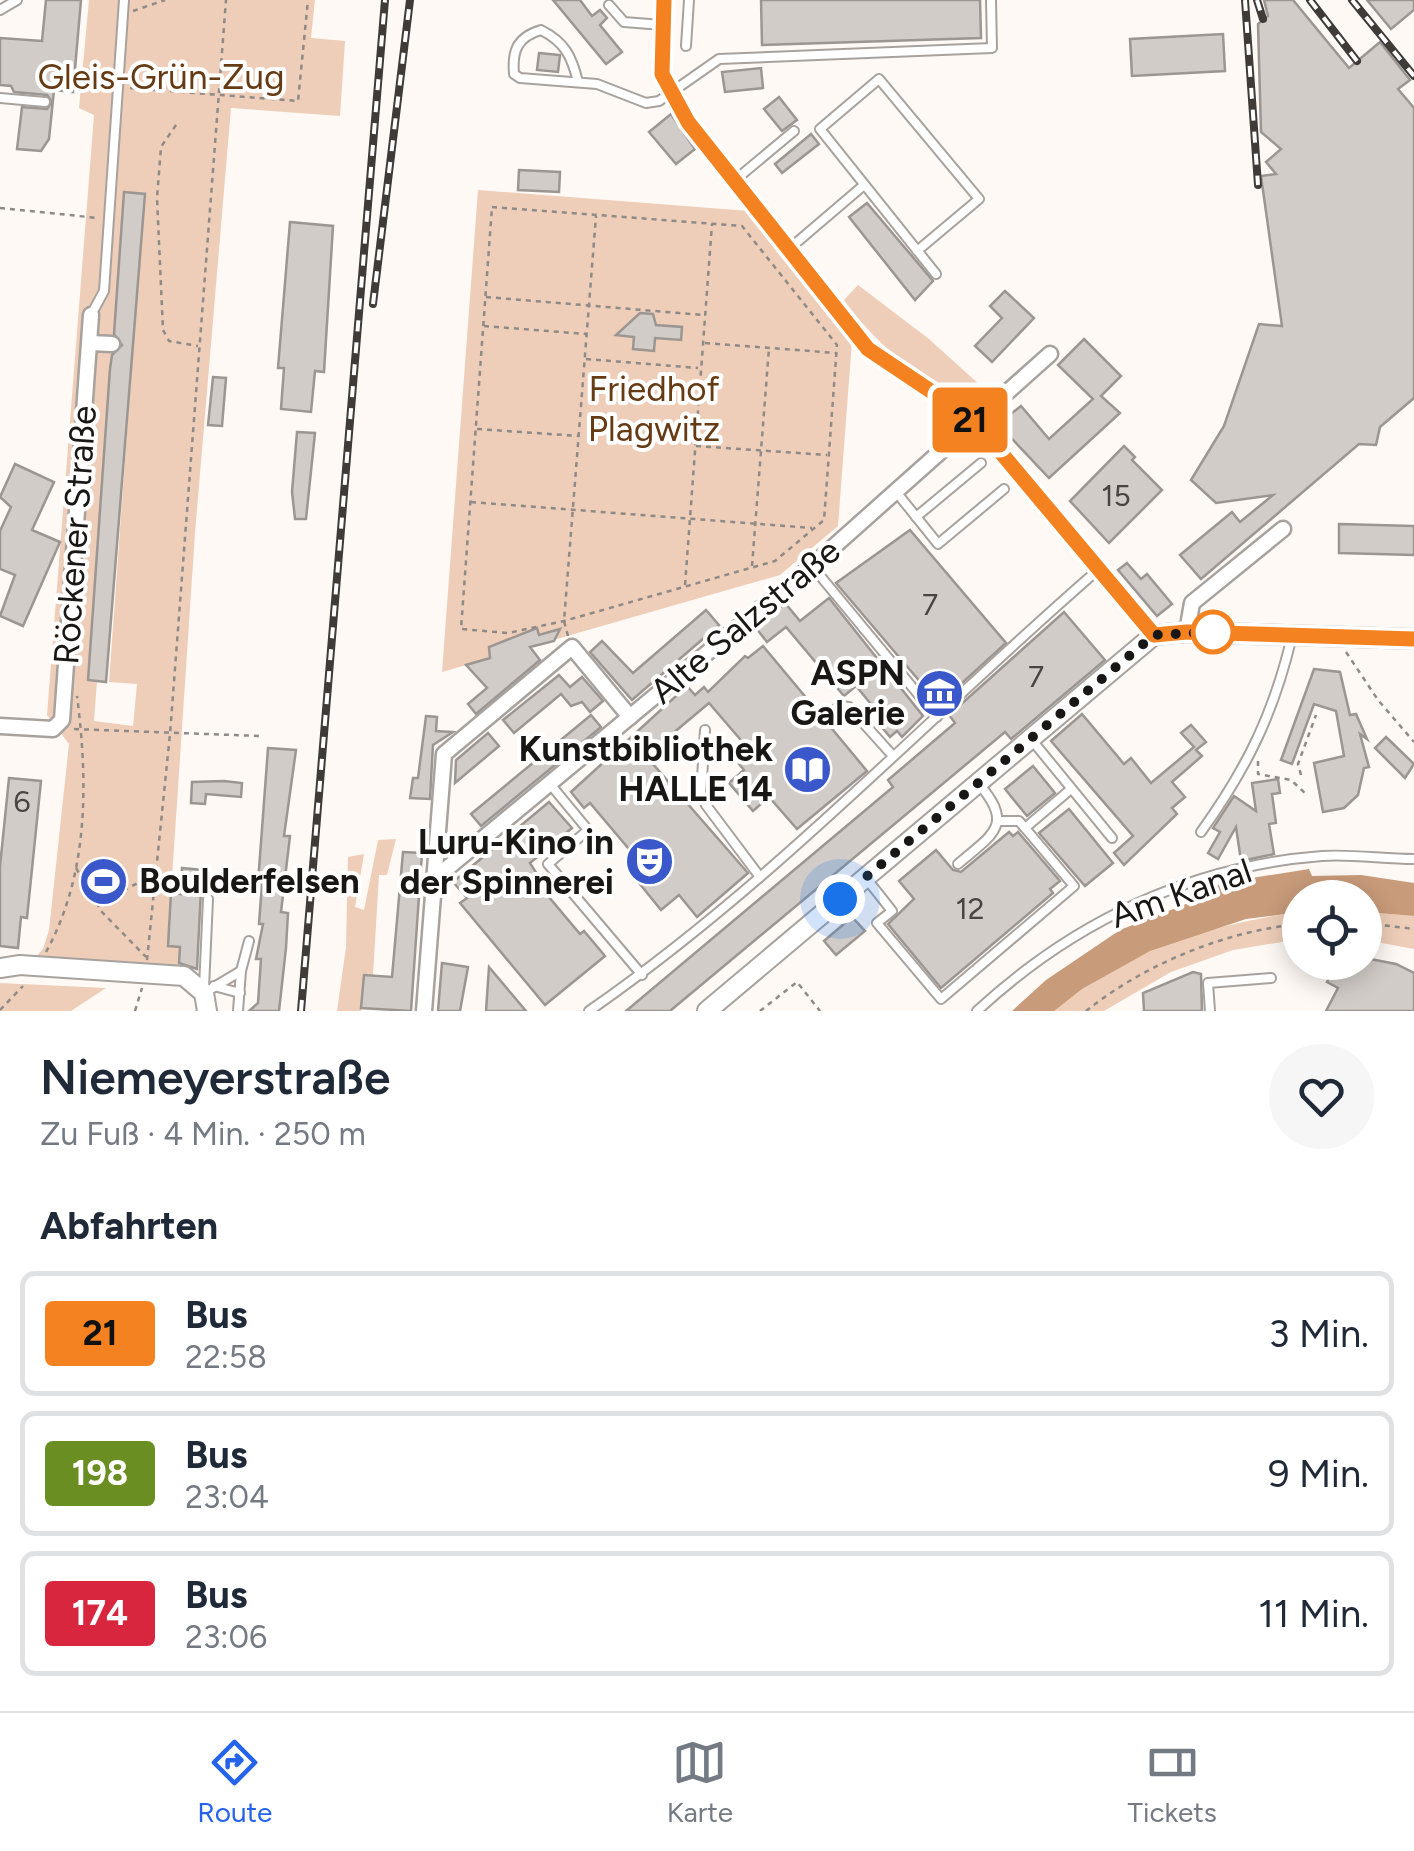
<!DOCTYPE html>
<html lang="de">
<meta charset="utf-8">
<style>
:root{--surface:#fff;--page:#f6f6f7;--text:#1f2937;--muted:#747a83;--line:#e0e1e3;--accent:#2563eb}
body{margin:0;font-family:Figtree,sans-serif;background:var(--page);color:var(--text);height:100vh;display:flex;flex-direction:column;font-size:38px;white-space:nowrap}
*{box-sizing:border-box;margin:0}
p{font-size:32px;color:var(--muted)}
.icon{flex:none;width:55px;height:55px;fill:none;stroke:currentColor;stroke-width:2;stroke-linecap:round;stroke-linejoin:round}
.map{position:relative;height:1011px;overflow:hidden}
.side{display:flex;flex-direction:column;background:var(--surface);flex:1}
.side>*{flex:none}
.badge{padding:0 20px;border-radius:8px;font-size:35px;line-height:65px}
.fabs{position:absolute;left:1282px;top:880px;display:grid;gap:20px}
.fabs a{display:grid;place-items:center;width:100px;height:100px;border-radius:50%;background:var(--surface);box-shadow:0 5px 25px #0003;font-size:50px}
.you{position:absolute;width:50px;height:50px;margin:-25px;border:8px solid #fff;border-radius:50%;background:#1a73e8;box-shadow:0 0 0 15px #1a73e833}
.map>.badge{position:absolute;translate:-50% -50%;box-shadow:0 0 0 5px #fff}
h2{padding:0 40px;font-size:38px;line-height:90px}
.round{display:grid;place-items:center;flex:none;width:105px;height:105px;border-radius:52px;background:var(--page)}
.head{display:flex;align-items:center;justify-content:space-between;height:170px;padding:0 40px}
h1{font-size:48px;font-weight:600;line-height:75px}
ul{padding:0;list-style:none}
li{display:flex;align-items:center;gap:30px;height:125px;margin:0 20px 15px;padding:0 20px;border:5px solid var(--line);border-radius:15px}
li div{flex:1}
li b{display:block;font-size:38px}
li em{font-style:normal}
li .badge{min-width:110px;font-weight:700;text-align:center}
.menu{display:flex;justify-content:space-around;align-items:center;height:140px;border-top:2px solid var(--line);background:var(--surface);font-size:28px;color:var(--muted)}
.menu a{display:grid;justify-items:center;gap:5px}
.menu .on{color:var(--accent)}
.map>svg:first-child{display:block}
</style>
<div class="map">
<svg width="1414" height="1011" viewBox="0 0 1414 1011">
<rect width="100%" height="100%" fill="#fff9f5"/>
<g fill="#eeceb8" fill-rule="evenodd">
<path d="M 89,0 L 315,0 L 311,38 L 345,41 L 340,116 L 231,108 L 195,533 L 171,893 L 168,946 L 180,947 L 179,968 L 35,958 L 43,949 L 49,930 L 69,744 L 47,715 L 94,115 L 79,108 ZM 124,193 L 144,197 L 109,682 L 137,684 L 133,726 L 94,721 L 97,681 L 88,679 Z"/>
<polygon points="478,190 749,211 852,341 838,526 780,575 442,672"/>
<path d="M 858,285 L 929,339 L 992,396 L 974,405 C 921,381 878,347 844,300 Z"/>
<polygon points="396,839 387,875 379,875 373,975 364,975 361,1011 337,1011 346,947 348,857 364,854 355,907 364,910 378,840"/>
<path d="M 1300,912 L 1300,939 L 1233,950 L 1171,972 L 1104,1011 L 1054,1011 C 1112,953 1221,922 1300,912 Z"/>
<polygon points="1365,912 1414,916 1414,949 1365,940"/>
<polygon points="0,983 106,988 71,1011 0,1011"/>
</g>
<polygon fill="#c89b7a" points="1309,869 1312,876 1361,875 1414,883 1414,916 1365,912 1365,898 1300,898 1300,912 1246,919 1150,951 1082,989 1054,1011 1012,1011 1046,980 1120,930 1209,895 1220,883"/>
<g fill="#d1ccc8" stroke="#9c9693" stroke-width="2.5">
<polygon points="46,0 81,0 73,92 54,90 49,139 41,151 17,149 22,107 47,109 52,102 47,95 14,92 11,86 0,85 0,38 42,41"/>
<polygon points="553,0 580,0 592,16 600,10 607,18 600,25 622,52 606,64"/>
<polygon points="761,0 980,0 981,38 762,45"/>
<polygon points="1264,0 1293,0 1349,68 1380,42 1410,80 1398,89 1414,108 1414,398 1380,427 1376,445 1359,444 1201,579 1180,555 1232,512 1240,522 1273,495 1216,503 1191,480 1224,426 1259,324 1282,326 1261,176 1276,174 1266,162 1281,149 1261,132 1258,24 1268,16"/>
<polygon points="1367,0 1414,0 1414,10 1391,29"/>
<polygon points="1223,34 1225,71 1132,76 1130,39"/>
<polygon points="539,53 560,55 558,72 537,70"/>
<polygon points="761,68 763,88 725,92 722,72"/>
<polygon points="779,97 797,120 782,131 764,109"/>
<polygon points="671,114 695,149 676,164 649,132"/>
<polygon points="811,134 819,144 782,173 775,164"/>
<polygon points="519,170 560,172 559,192 518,190"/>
<polygon points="124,192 145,194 106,682 88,680 110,369 112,355 122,345 114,334"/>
<polygon points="867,203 933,281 915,300 849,217"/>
<polygon points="290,222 333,226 324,372 315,371 311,412 281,409 284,368 278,368"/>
<polygon points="1005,291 1034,318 992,362 975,346 1002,318 990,306"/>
<polygon points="640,313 653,314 656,325 682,327 681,340 655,338 654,351 633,349 634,337 616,335"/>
<polygon points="1084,339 1121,376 1101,396 1120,413 1049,478 998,424 1021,406 1049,439 1093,399 1058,365"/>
<polygon points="213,377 226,378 222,426 208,425"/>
<polygon points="297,432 315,433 306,519 295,519 292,492"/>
<polygon points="1124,446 1135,457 1132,460 1162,490 1109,543 1070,501"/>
<polygon points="15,464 54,482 32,530 60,542 23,626 0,616 15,575 0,569 0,531 11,507 0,497"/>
<polygon points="1339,524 1414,526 1414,555 1339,553"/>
<polygon points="910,530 1006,643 939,704 836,583"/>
<polygon points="1127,563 1141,579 1147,574 1172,604 1157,616 1118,570"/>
<polygon points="829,598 923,716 902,737 897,731 890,737 880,725 885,721 856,686 844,696 786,627 767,642 756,628 785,603 800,621"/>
<polygon points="706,610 719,625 632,700 590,652 602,641 633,673"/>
<polygon points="1064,612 1105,660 1011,739 1005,732 670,1011 626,1011 893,787 888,780 955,723 949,715"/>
<polygon points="537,628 539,635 560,629 554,641 530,647 540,660 476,714 468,704 487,688 466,665 490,658 489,647"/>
<polygon points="763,646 818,712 818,723 828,724 867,771 797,829 769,797 753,811 729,783 744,770 739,764 752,753 709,703 646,756 748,873 697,917 679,895 661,910 639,883 650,874 590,803 584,808 571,792 687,686 695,695 704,687 708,692 745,656 748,658"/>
<polygon points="1314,669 1340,672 1350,715 1356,714 1367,739 1360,734 1369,767 1364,768 1358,795 1344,808 1323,812 1314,763 1344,756 1336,711 1314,704 1292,764 1281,760"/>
<polygon points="559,675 570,687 582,677 603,701 590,712 582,702 571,706 561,694 514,733 503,720"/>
<polygon points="1082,714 1124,764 1131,758 1151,783 1194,747 1181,733 1191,725 1206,742 1196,750 1202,756 1172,782 1185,797 1172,808 1177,814 1124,865 1114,853 1133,836 1051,741"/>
<polygon points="591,715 601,727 481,826 471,814"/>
<polygon points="426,716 437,717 436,731 453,732 433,745 430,799 410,798 413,778 418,778"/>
<polygon points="488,733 499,746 455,783 456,760"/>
<polygon points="1386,737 1414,764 1405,778 1375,748"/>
<polygon points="268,748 296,750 284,836 290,836 281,912 288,913 286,948 279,1011 249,1011 258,1003 261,959 256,959 263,924 259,924 262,883 258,883"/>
<polygon points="1033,766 1055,793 1027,816 1005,789"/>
<polygon points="9,778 41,781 27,918 21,917 18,948 0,946 0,866"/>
<polygon points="1278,779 1280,793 1272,794 1276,823 1269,824 1274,854 1241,861 1236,827 1218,859 1208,853 1220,832 1213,828 1234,796 1256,811 1252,783"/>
<polygon points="224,781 242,783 241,797 206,794 205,804 191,803 192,782"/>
<polygon points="549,802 572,828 530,863 537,874 533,878 580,934 584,931 605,956 545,1005 460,903 467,898 453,882"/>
<polygon points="1069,809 1113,863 1085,886 1039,833"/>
<polygon points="1009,832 1013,836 1018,832 1060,881 1050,889 1053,893 941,988 888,924 914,899 899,881 936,850 953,870 961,872"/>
<polygon points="403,852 422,853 411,1011 361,1008 364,975 392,977"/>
<polygon points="182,868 202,870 197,969 179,963 180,947 168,946 171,893 181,894"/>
<polygon points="852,917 865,931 836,955 824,941"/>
<polygon points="1365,958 1396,964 1414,973 1414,1011 1326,1011 1338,988 1327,982 1337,962 1365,962"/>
<polygon points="442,963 468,967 460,1011 438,1011"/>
<polygon points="489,967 526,1011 486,1011"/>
<polygon points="1193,972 1201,974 1202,1011 1144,1011 1143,993"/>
</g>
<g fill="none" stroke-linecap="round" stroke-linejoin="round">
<defs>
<g id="service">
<polyline points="609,5 624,22 662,25"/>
<polyline points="0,10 17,0"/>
<polyline points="686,46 689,0"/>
<path d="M 578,82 C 572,57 565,42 541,30 C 517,37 512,51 514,74 L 520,78 L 597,84 L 646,103 L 659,101 L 719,59 L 992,48 L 991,0"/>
<polyline points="0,98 45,102"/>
<polyline points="734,181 794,131"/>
<polyline points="789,249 864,185"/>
<polyline points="917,251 979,199 879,79 820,129 936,274"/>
<polyline points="91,315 104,291 124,0"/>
<polyline points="897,493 938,544 1004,489"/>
<polyline points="916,517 981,463"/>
<polyline points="812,566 937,717"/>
<polyline points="823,718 840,706 849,707 893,756"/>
<polyline points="705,730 701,794 706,805 760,877"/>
<polyline points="1031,739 1112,838"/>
<polyline points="550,784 588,830 548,864 642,975"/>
<polyline points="999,821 1019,821 1025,828"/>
<path d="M 1201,832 C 1247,768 1274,713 1292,636"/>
<path d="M 958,864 C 993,834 1015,825 978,783"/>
<polyline points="866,878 892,911 877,923 941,999 1074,886 1025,828 1071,789"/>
<polyline points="214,986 240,993"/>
<polyline points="204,988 208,899"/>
<polyline points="204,993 241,971 249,941"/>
<polyline points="238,1011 241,971"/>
<path d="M 589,1011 C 775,882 929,716 1099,569"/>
<path d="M 977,1011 C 1073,922 1190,866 1322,856 C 1353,854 1383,859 1414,859"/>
<polyline points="1210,1011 1208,983 1271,978"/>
</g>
<g id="minor">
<polyline points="664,0 662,74 687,122 868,349 959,410 987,436 1154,635"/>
<polyline points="90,343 112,344"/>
<polyline points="1187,632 1192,603 1283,529"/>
<polyline points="0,726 53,729 62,720 91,315"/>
<polyline points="433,880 812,566 1050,354"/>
<polyline points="424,1011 444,754 572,647 630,717"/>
</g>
<g id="tertiary">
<polyline points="0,968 20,965 184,976 204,993 207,1011"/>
<polyline points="707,1011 1154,635 1187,632 1414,639"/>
</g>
</defs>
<use href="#service" stroke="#a7a29e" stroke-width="12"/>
<use href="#minor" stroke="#a7a29e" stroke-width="19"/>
<use href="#tertiary" stroke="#a7a29e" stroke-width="22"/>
<g stroke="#8e8a87" stroke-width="2.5" stroke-dasharray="5 5" stroke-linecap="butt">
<polyline points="133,11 165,0"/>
<polyline points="130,88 298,101 308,0"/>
<polyline points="176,125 161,147 157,198 163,330 169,341 198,346"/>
<polygon points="492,207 742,226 837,345 824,520 775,561 564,621 508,633 461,629"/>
<polyline points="0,208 98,218"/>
<polyline points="486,297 703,315"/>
<polyline points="484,326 586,334"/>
<polyline points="705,343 836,353"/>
<polyline points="586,359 698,368"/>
<polyline points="477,429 579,436"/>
<polyline points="696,446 827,455"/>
<polyline points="471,502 812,528"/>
<polyline points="752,566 769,348"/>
<polyline points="685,585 712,224"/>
<polyline points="568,636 564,621 596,216"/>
<polyline points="1346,652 1378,700 1414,742"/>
<polyline points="74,729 259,736"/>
<polyline points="1258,761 1258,774 1291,780 1307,795"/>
<polyline points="1301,775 1298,764 1316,715"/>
<polyline points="76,868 102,912 146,957"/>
<polyline points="97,905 156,873"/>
<polyline points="1365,923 1414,929"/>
<path d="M 46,952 C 89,874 88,782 77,696"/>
<polyline points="147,960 170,734 226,0"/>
<polyline points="0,1010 23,986"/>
<polyline points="135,1011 142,988"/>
<polyline points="760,1011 797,982 820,1011"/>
<path d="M 1086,1011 C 1145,964 1225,931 1300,924"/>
</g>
<use href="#service" stroke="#fff" stroke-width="8"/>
<use href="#minor" stroke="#fff" stroke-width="14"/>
<use href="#tertiary" stroke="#fff" stroke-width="18"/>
<defs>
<g id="rail">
<polyline points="1245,0 1258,185"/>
<polyline points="1257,0 1263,19"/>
<polyline points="1310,0 1357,61"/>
<polyline points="1352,0 1414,76"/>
<polyline points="373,304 410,0"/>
<polyline points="301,1011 385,0"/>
</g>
</defs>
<use href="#rail" stroke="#3e3b39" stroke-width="8"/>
<use href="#rail" stroke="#fff" stroke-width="4" stroke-dasharray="11" stroke-linecap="butt"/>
</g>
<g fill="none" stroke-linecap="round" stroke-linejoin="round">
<defs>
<polyline id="line" points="664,0 662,74 688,122 868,349 959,410 987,436 1154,635 1187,632 1414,639"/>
</defs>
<use href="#line" stroke="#fff" stroke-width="22"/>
<use href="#line" stroke="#f58220" stroke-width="15"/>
<polyline stroke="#191715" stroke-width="10" stroke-dasharray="0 18" points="840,899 1154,635 1213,632"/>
</g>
<defs>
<symbol id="museum-disc" viewBox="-11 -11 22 22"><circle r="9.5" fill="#3a58ca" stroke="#fff"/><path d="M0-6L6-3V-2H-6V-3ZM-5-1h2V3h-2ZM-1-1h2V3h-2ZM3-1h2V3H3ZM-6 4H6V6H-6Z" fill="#fff"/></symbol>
<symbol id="library-disc" viewBox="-11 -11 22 22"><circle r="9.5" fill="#3a58ca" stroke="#fff"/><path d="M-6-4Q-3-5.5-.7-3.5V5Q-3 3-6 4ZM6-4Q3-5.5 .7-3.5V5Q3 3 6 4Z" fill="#fff"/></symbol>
<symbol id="theatre-disc" viewBox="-11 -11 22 22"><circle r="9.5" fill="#3a58ca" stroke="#fff"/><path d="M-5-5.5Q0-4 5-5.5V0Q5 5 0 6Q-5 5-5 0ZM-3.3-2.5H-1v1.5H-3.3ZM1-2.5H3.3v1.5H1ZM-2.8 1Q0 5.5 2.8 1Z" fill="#fff"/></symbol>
<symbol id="stadium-disc" viewBox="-11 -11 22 22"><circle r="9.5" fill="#3a58ca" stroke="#fff"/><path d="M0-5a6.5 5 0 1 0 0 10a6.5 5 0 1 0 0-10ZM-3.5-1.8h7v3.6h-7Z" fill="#fff"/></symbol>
</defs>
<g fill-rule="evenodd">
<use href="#museum-disc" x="912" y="666" width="55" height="55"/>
<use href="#library-disc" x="780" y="742" width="55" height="55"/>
<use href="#theatre-disc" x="622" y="834" width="55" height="55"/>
<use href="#stadium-disc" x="76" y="854" width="55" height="55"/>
</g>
<circle fill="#fff" stroke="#f58220" stroke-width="5" cx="1213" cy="632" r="20"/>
<g text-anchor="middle" stroke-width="8" stroke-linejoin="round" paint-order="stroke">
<g font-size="30" fill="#474442">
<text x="1116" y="506">15</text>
<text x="930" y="615">7</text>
<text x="1036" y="687">7</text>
<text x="22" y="812">6</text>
<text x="970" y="919">12</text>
</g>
<g font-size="35" fill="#663a13" stroke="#fff">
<text x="161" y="89">Gleis-Grün-Zug</text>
<text x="654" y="401">Friedhof<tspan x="654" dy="40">Plagwitz</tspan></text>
</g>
<g font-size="35" fill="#191715" stroke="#fff">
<text transform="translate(75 535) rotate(-86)" y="12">Röckener Straße</text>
<text transform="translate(745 621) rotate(-40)" y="12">Alte Salzstraße</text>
<text transform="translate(1181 893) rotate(-19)" y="12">Am Kanal</text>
</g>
<g font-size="35" font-weight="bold" fill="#191715" stroke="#fff" text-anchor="end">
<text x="905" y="685">ASPN<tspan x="905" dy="40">Galerie</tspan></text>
<text x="773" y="761">Kunstbibliothek<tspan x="773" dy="40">HALLE 14</tspan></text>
<text x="614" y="854">Luru-Kino in<tspan x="614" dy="40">der Spinnerei</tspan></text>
<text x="139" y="893" text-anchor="start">Boulderfelsen</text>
</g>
</g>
</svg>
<div class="fabs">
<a><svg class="icon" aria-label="locate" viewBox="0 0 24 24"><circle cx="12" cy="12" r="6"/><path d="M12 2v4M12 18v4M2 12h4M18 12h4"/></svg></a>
</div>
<div class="you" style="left:840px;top:899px"></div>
<b class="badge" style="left:970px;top:420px;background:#f58220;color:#111">21</b>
</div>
<section class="side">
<div class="head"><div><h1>Niemeyerstraße</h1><p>Zu Fuß · 4 Min. · 250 m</p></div><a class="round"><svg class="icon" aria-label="heart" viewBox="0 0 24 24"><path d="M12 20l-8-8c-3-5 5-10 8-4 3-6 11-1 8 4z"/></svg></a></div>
<h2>Abfahrten</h2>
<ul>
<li><span class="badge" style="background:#f58220;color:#111">21</span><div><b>Bus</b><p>22:58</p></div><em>3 Min.</em></li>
<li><span class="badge" style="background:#6b8e23;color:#fff">198</span><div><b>Bus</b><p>23:04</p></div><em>9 Min.</em></li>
<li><span class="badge" style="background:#d7263d;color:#fff">174</span><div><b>Bus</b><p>23:06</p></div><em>11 Min.</em></li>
</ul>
</section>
<nav class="menu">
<a class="on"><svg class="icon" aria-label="directions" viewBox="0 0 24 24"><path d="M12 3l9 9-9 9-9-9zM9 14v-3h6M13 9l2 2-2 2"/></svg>Route</a>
<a><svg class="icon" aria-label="map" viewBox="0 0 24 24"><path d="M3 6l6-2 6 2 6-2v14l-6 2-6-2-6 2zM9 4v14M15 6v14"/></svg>Karte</a>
<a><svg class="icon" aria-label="tickets" viewBox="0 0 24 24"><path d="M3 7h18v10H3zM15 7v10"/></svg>Tickets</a>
</nav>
